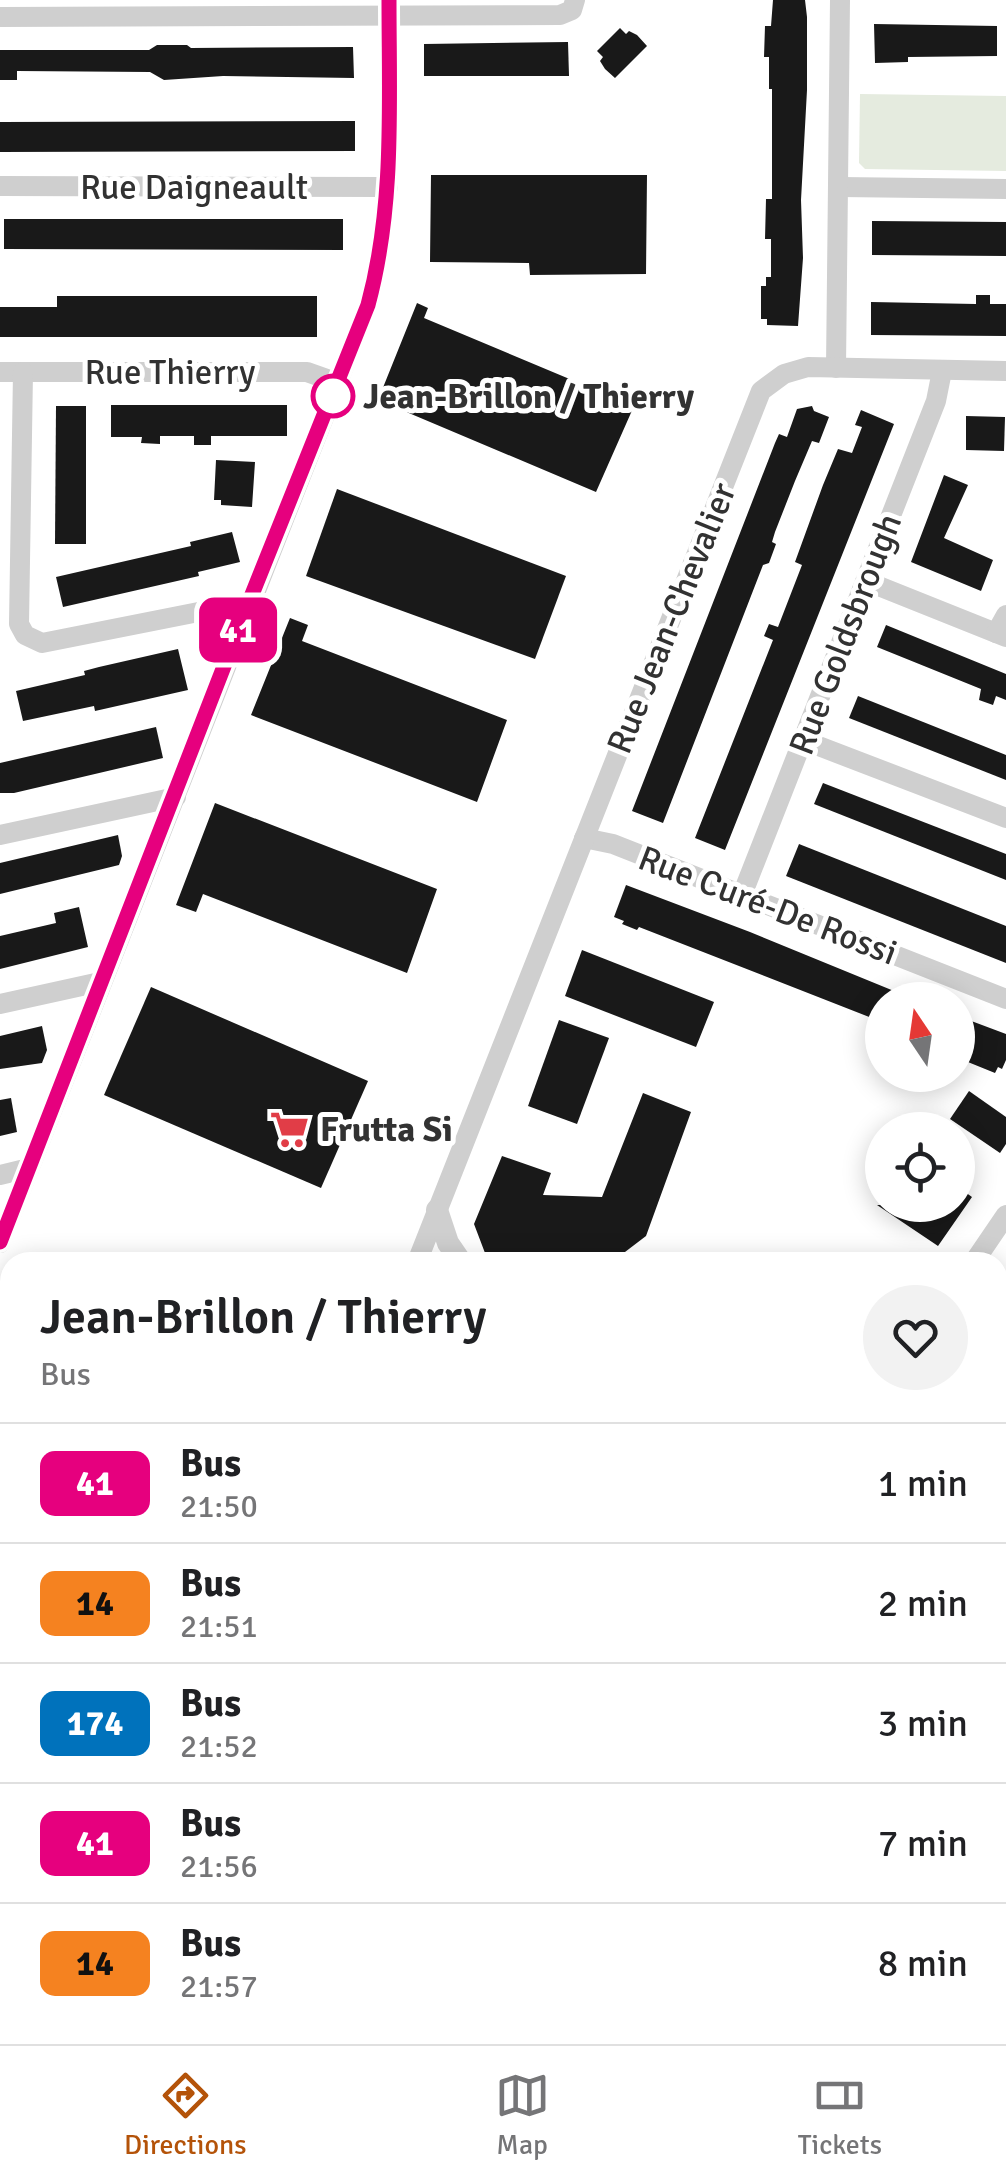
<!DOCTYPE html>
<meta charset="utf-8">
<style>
:root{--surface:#fff;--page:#f2f2f2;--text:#202124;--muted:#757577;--line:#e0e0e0;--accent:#b45309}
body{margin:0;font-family:Signika,sans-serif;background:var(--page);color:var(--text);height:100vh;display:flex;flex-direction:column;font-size:38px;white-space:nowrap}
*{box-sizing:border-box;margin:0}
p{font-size:32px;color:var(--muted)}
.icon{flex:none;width:55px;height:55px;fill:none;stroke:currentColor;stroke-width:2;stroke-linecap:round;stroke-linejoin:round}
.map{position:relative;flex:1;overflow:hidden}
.sheet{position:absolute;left:0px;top:1252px;width:1008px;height:792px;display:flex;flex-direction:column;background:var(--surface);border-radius:30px 30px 0 0;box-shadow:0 5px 25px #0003}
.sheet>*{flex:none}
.badge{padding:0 20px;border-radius:15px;font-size:35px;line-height:65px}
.needle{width:65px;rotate:347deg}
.fabs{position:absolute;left:865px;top:982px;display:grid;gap:20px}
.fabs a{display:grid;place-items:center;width:110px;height:110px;border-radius:50%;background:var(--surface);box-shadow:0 5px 25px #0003;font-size:50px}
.map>.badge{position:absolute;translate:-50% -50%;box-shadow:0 0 0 5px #fff}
.round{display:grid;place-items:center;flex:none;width:105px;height:105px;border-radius:52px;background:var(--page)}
.overview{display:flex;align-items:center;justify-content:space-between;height:170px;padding:0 40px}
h1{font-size:48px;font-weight:600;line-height:75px}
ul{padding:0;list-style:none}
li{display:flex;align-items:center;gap:30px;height:120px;padding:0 40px;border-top:2px solid var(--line)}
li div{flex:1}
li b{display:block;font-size:38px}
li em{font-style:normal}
li .badge{min-width:110px;font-weight:700;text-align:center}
.tabs{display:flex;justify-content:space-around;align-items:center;height:140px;border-top:2px solid var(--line);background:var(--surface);font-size:28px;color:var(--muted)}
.tabs a{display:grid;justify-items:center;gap:5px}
.tabs .active{color:var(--accent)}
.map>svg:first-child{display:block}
</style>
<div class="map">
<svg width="1006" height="2044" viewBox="0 0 1006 2044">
<rect width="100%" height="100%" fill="#fff"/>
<polygon fill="#e5ebdf" points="860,94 1006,96 1006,171 865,169 859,163"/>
<g fill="#191919">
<polygon points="773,0 805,0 807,17 807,90 801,200 803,258 798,326 767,325 767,319 761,319 761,286 766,286 766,277 771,277 771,239 765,239 766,199 772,199 772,89 769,89 769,57 764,57 765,26 771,26"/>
<polygon points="874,24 997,26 997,56 908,57 908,62 875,63"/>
<polygon points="620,28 626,34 629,31 637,35 647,46 615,78 605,69 600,61 603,57 597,51"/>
<polygon points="568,42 569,76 424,76 424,44"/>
<polygon points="157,45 187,45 191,48 353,47 354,78 223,76 164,80 150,72 17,71 17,80 0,80 0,50 149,50"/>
<polygon points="355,121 355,151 0,152 0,122"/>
<polygon points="431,175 647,175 646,274 530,275 529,263 430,262"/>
<polygon points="4,219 343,219 343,250 4,249"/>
<polygon points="872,221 1006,222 1006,256 872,255"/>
<polygon points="976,295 990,295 990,304 1006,304 1006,336 871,335 871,302 976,304"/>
<polygon points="57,296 317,296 317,337 0,337 0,307 57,307"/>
<polygon points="417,303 428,308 424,318 634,406 596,492 378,400"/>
<polygon points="111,405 287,405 287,436 211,436 211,445 194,445 194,436 160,436 160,444 141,443 142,437 111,437"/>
<polygon points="56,406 86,406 86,544 55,544"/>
<polygon points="812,406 814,411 829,417 819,443 812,441 795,481 775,532 772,542 776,544 769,563 763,565 663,823 632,811 775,443 779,434 787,437 797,409"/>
<polygon points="861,410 894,424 725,850 695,838 773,640 764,636 769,624 778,627 802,565 795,562 823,485 838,449 852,453 862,427 855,425"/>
<polygon points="966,416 1005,417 1004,451 966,450"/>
<polygon points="216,460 255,462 252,507 221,505 221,500 214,500"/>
<polygon points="944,475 968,485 944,538 993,560 981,591 911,562"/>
<polygon points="337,489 566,576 535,659 306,576"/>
<polygon points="232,532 240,562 198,572 199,576 63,607 56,577 191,546 190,542"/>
<polygon points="290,618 308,625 302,641 507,720 477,802 251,715"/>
<polygon points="886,625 1006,674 1006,700 996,696 993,705 979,700 981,689 877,647"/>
<polygon points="178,649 188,690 95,711 94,706 23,721 16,691 85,675 84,671 99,667"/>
<polygon points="858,696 1006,755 1006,780 849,718"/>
<polygon points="156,727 163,758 14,793 0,793 0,763"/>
<polygon points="823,783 1006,854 1006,880 814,804"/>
<polygon points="215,803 437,889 407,973 203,894 196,912 176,905"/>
<polygon points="118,835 122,856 119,865 0,894 0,863"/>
<polygon points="799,844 1006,926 1006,963 786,876"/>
<polygon points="626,885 750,932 916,1000 882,1000 882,1022 639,927 637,930 622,924 624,921 614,917"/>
<polygon points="79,907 88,947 0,969 0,936 56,923 54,913"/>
<polygon points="582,950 714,1002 696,1047 565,996"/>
<polygon points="151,987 368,1081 321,1188 104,1095"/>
<polygon points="958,1016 1006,1034 1006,1060 1002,1069 998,1067 995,1073 958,1058"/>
<polygon points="559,1020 609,1038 577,1124 528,1106"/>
<polygon points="42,1026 47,1050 42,1063 0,1069 0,1036"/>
<polygon points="969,1091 1006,1117 1006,1144 1000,1153 950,1119"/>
<polygon points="643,1093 691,1112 646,1236 625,1252 485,1253 474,1224 502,1156 551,1173 543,1195 602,1197"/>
<polygon points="11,1098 17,1132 0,1136 0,1100"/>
<polygon points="958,1187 972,1197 938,1246 877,1205 958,1205"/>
</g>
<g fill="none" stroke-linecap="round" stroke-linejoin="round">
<g stroke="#cfcfcf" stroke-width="20">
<polyline points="0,17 560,15 572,10 575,0"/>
<polyline points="0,186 388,187"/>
<polyline points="840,187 1006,189"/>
<polyline points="836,368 840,0"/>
<polyline points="0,372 307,372 338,383"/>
<polyline points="23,372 19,624 25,635 42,643 249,602"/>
<polyline points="866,581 1006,637"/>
<polyline points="996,633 1006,615"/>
<polyline points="803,740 1006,818"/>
<polyline points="0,835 176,797"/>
<polyline points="584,838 613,844 1006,999"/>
<polyline points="742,895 936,401 942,371"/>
<polyline points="0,1004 100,982"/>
<polyline points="0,1175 29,1168"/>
<path d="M 0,1243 L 368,305 C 395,205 389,102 389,0"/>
<polyline points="417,1262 761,391 784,374 808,367 1006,371"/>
<polyline points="974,1262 1006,1215"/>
<polyline points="998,1589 1006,1592"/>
<polyline points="998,1760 1006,1762"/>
<polyline points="0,1767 10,1744"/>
</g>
<g stroke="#cfcfcf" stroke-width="22">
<polyline points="437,1210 448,1243 461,1262"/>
<polyline points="998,1282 1006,1282"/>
<polyline points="998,1314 1006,1314"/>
<polyline points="0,1373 10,1371"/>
<polyline points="0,1408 10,1406"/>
</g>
</g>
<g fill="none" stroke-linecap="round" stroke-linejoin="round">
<defs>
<path id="line" d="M 0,1242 L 249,602 L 368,305 C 395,205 389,102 389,0"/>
</defs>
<use href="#line" stroke="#fff" stroke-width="22"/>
<use href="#line" stroke="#e6007e" stroke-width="15"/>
</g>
<defs>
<symbol id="supermarket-bare" viewBox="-9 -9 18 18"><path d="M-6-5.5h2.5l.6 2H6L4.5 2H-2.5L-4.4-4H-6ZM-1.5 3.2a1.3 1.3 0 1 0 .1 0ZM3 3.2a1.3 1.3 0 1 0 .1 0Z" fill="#e13d47" stroke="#fff" stroke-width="2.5" paint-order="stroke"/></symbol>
</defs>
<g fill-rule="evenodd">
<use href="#supermarket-bare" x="262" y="1102" width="55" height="55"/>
</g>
<circle fill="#fff" stroke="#e6007e" stroke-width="5" cx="333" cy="396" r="20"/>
<g text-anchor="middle" stroke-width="10" stroke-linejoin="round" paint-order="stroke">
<g font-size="35" fill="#323232" stroke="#fff">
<text x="194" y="199">Rue Daigneault</text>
<text x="170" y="384">Rue Thierry</text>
<text transform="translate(671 618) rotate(-68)" y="12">Rue Jean-Chevalier</text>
<text transform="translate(845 634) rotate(-69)" y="12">Rue Goldsbrough</text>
<text transform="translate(768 905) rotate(21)" y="12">Rue Curé-De Rossi</text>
</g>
<g font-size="35" font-weight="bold" fill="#323232" stroke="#fff" text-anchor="start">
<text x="363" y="408">Jean-Brillon / Thierry</text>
</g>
<g font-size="35" font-weight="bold" fill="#323232" stroke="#fff" text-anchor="start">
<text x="320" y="1141">Frutta Si</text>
</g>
</g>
</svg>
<div class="fabs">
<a><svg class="needle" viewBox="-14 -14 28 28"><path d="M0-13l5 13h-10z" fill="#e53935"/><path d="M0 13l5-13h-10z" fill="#757577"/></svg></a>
<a><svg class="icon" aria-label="locate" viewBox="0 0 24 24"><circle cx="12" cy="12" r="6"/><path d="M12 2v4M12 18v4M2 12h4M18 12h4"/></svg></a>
</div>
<b class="badge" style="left:238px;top:630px;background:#e6007e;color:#fff">41</b>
<section class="sheet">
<div class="overview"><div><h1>Jean-Brillon / Thierry</h1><p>Bus</p></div><a class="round"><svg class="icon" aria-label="heart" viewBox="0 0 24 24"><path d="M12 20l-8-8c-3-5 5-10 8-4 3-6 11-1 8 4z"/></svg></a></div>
<ul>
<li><span class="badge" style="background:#e6007e;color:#fff">41</span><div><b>Bus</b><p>21:50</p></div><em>1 min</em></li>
<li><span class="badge" style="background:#f58220;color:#111">14</span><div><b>Bus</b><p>21:51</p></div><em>2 min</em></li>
<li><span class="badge" style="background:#0072bc;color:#fff">174</span><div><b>Bus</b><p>21:52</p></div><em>3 min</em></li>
<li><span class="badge" style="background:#e6007e;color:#fff">41</span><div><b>Bus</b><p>21:56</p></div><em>7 min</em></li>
<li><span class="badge" style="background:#f58220;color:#111">14</span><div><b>Bus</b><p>21:57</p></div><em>8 min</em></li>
</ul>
</section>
</div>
<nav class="tabs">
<a class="active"><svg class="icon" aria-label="directions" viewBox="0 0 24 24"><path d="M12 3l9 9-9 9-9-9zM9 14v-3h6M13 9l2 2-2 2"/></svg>Directions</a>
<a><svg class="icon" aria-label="map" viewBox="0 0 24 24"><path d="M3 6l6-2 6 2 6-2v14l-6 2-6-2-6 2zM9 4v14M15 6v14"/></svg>Map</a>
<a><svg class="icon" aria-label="tickets" viewBox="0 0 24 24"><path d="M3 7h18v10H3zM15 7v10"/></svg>Tickets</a>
</nav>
